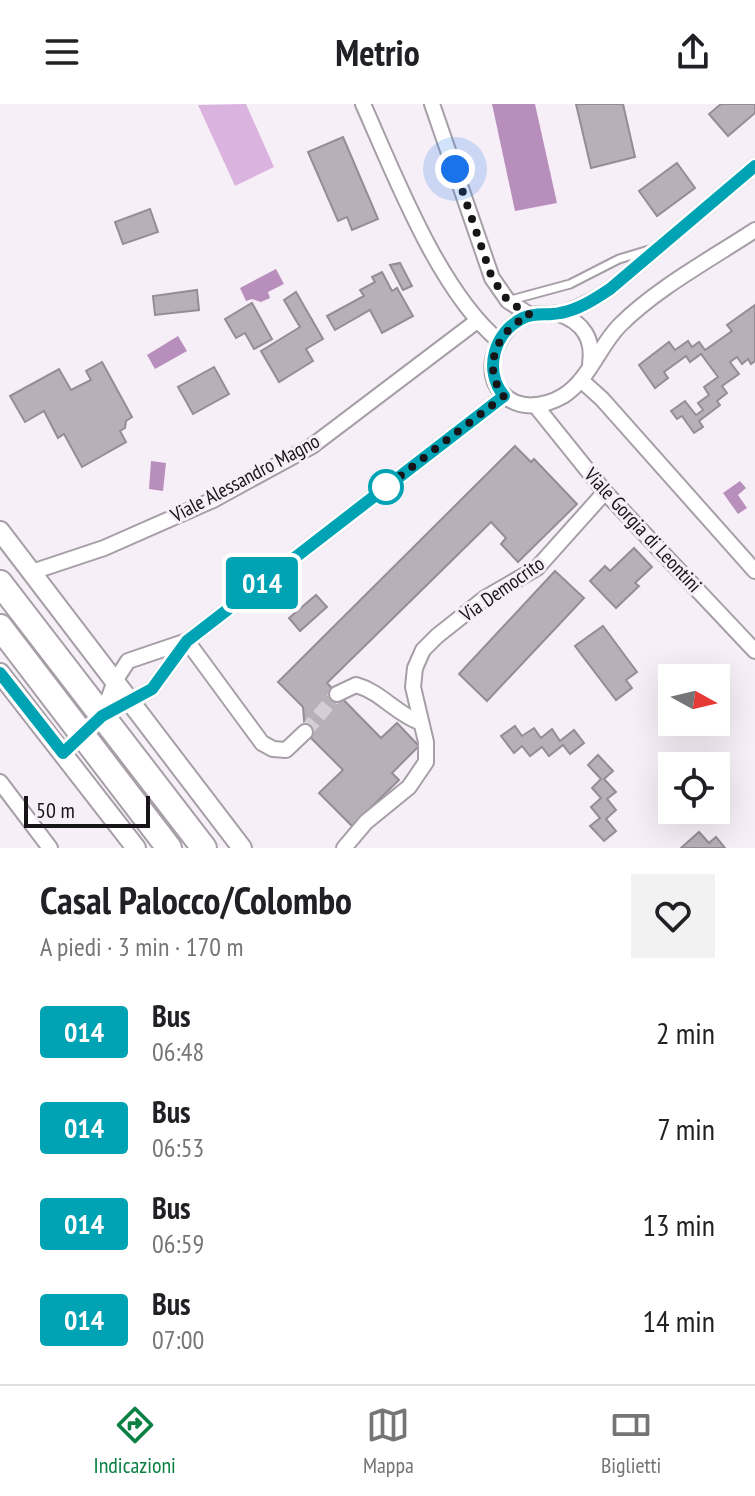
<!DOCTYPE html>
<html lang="it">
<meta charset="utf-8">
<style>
:root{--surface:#fff;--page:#f2f2f2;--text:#202124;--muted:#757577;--line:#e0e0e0;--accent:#0b8043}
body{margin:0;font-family:"PT Sans Narrow",sans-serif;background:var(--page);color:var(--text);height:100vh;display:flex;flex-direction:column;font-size:30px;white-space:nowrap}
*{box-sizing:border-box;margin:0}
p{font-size:26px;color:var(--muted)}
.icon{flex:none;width:44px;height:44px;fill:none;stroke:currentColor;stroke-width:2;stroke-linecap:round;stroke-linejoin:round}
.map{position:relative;height:744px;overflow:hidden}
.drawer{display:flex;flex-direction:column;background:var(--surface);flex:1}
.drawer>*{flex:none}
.badge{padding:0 16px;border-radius:6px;font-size:28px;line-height:52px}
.needle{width:52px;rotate:98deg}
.tools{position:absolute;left:658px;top:560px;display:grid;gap:16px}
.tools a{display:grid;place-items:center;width:72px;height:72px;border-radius:0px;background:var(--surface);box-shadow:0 8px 32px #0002;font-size:40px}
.scale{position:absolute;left:24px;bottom:20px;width:126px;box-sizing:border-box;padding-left:8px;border:4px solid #181518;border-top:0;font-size:22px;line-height:28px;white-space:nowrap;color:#181518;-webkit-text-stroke:6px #f7eff7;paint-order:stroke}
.you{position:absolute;width:40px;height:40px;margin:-20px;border:6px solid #fff;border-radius:50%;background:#1a73e8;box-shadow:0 0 0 12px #1a73e833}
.map>.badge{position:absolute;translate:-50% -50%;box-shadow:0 0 0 4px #fff}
.round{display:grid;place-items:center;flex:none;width:84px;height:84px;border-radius:0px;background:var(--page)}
.summary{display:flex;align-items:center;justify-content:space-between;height:136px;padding:0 40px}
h1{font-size:38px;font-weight:700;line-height:60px}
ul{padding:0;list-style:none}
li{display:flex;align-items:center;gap:24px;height:96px;padding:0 40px}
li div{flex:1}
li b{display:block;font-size:30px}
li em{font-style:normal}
li .badge{min-width:88px;font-weight:700;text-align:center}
header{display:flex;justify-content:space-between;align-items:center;height:104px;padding:0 40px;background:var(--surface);font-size:36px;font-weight:700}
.tab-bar{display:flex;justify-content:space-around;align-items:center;height:112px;border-top:2px solid var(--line);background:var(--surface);font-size:22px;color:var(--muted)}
.tab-bar a{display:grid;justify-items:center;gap:4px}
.tab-bar .selected{color:var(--accent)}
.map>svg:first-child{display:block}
</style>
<header><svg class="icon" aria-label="menu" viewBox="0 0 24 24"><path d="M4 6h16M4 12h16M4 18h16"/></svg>Metrio<svg class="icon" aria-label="share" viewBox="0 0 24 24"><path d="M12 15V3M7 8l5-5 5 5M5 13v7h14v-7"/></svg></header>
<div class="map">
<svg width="755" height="744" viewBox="0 0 755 744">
<rect width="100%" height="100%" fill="#f7eff7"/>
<polygon fill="#dab4de" points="246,0 274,63 235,82 198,1"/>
<g fill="#b88ebc">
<polygon points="492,0 535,0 557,99 515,107"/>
<polygon points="276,165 284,180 268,188 270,194 261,198 252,195 246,197 240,184"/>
<polygon points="178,232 187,247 155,265 147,251"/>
<polygon points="151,357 166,359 163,387 149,385"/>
<polygon points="740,377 746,384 738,391 747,404 738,410 723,389"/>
</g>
<g fill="#b8b0b8" stroke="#958d95" stroke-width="2">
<polygon points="576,0 623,0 635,53 591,64"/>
<polygon points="721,0 755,0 755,9 728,32 709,10"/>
<polygon points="343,33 378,115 352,126 347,113 338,117 308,48"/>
<polygon points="677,59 695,84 657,112 639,87"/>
<polygon points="150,105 158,128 123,140 115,118"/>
<polygon points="400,159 412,182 403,186 390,161"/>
<polygon points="382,168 392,187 397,184 413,212 382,229 370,206 335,226 327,212 364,192 360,186 375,178 372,173"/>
<polygon points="197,186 199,206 155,211 153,192"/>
<polygon points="296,188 323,235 306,245 313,257 279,278 261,247 300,223 284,196"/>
<polygon points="252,199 272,235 254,245 245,229 236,234 225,215"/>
<polygon points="755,201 755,257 751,260 748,255 742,260 737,253 730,258 739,270 722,282 727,289 717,297 720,301 699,317 703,323 694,329 682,312 677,315 671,307 685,297 696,311 703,306 698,299 709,291 704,283 718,273 701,250 690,258 686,252 664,268 668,274 655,284 639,261 669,238 675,246 688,237 692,243 699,238 705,246 732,227 727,221"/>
<polygon points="102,258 132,313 126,317 125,324 120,327 126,338 82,363 64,330 58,334 44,307 25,318 10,292 59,265 71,286 91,276 86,267"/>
<polygon points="214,263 229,290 193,310 178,283"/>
<polygon points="515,342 531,358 534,355 577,400 518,458 501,440 506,434 491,418 327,579 381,634 397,619 419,642 392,669 399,676 352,722 319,689 343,666 305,628 303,603 278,578"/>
<polygon points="634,444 652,463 635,479 639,482 616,504 590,477 605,462 610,467"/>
<polygon points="555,467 584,494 487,597 459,570"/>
<polygon points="316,491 327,503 300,527 289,514"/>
<polygon points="603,522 637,568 626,576 632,584 616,596 575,542"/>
<polygon points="515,622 522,632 534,624 541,634 552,625 560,637 574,626 584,639 570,650 563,641 549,652 542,643 530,652 522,642 514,649 501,632"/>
<polygon points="598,651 613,667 604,675 616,688 607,695 616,706 606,715 616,727 604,737 590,722 600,714 591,703 601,694 592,684 601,675 588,661"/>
<polygon points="699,728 709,739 716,733 725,744 681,744"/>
</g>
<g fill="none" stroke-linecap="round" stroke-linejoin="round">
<polyline stroke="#d6ced6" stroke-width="14" stroke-dasharray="14 7" stroke-linecap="butt" points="305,628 337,590"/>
<defs>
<polyline id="service" points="511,196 570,180 619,155 649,146"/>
<g id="minor">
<path d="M 363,0 C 395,72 439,187 499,237"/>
<polyline points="432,0 492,174 508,197 530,211"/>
<path d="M 755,62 L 610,185 C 595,195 579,205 561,209 C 551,211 540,209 531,211 C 510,216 497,236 493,255 C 491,268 493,280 502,289 C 518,307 544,303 563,292 C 589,276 599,242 620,221 C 657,184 711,155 755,126"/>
<path d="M 559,210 C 583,218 594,235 590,260"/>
<polyline points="581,276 602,295 755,467"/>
<polyline points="535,301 605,388 755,547"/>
<polyline points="32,468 104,444 213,396 312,342 477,217"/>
<polyline points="187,537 262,639 273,645 286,646 305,628"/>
<path d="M 337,590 L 356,581 C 381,588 395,609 419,618"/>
<polyline points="102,612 115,577 128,557 187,537"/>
<polyline points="63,649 102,612 152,585 187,537 504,292"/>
<polyline points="0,678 50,744"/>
<polyline points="344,744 366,718 409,683 426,658 426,638 413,583 415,564 423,546 437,532 485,494 537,464 605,388"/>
</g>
<g id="tertiary">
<polyline points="0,427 242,744"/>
<polyline points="0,569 136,744"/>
</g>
<g id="primary">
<polyline points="0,479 204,744"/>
<polyline points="0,523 169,744"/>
</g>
</defs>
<use href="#service" stroke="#a79fa7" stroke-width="11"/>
<use href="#minor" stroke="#a79fa7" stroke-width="18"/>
<use href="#tertiary" stroke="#a79fa7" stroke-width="22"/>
<use href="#primary" stroke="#a79fa7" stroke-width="28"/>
<use href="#service" stroke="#fff" stroke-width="7"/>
<use href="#minor" stroke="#fff" stroke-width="14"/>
<use href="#tertiary" stroke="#fff" stroke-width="18"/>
<use href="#primary" stroke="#fff" stroke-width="24"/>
</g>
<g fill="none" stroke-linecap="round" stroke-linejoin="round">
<defs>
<path id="line" d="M 0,569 L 63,649 L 102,612 L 152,585 L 187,537 L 504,292 C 483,266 494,228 523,214 C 535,208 548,212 560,209 C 578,206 595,195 610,185 L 755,62"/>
</defs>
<use href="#line" stroke="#fff" stroke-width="18"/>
<use href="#line" stroke="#00a3b4" stroke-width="12"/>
<path stroke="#181518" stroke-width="8" stroke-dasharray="0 14.4" d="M 386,383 L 382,386 L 504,292 C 480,263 498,225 530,211 L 508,197 L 492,174 L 455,65"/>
</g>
<circle fill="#fff" stroke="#00a3b4" stroke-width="4" cx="386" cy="383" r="16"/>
<g text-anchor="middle" stroke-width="6" stroke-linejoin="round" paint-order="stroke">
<g font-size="20" fill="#181518" stroke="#f7eff7">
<text transform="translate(245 374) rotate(-28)" y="7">Viale Alessandro Magno</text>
<text transform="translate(643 426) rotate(47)" y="7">Viale Gorgia di Leontini</text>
<text transform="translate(502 485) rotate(-35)" y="7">Via Democrito</text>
</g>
</g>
</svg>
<div class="tools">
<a><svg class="needle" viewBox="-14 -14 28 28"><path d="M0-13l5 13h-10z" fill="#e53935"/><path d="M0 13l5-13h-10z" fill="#757577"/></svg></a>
<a><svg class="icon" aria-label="locate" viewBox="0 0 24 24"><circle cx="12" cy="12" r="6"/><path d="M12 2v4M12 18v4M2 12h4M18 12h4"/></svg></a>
</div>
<div class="scale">50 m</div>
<div class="you" style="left:455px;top:65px"></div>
<b class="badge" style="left:262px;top:479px;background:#00a3b4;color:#fff">014</b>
</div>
<section class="drawer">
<div class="summary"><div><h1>Casal Palocco/Colombo</h1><p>A piedi · 3 min · 170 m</p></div><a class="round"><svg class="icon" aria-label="heart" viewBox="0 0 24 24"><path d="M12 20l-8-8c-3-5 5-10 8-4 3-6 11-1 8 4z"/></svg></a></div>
<ul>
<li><span class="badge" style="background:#00a3b4;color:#fff">014</span><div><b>Bus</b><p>06:48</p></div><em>2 min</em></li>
<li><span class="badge" style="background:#00a3b4;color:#fff">014</span><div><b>Bus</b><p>06:53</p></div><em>7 min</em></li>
<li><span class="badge" style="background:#00a3b4;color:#fff">014</span><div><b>Bus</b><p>06:59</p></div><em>13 min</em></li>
<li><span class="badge" style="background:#00a3b4;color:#fff">014</span><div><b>Bus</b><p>07:00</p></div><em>14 min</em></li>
</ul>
</section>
<nav class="tab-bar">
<a class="selected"><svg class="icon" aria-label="directions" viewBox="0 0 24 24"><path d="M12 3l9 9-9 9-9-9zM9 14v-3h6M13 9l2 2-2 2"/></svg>Indicazioni</a>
<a><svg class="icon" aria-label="map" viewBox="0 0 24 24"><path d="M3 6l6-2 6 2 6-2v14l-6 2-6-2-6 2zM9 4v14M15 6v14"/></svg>Mappa</a>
<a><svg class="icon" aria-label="tickets" viewBox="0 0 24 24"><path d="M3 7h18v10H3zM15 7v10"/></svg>Biglietti</a>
</nav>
